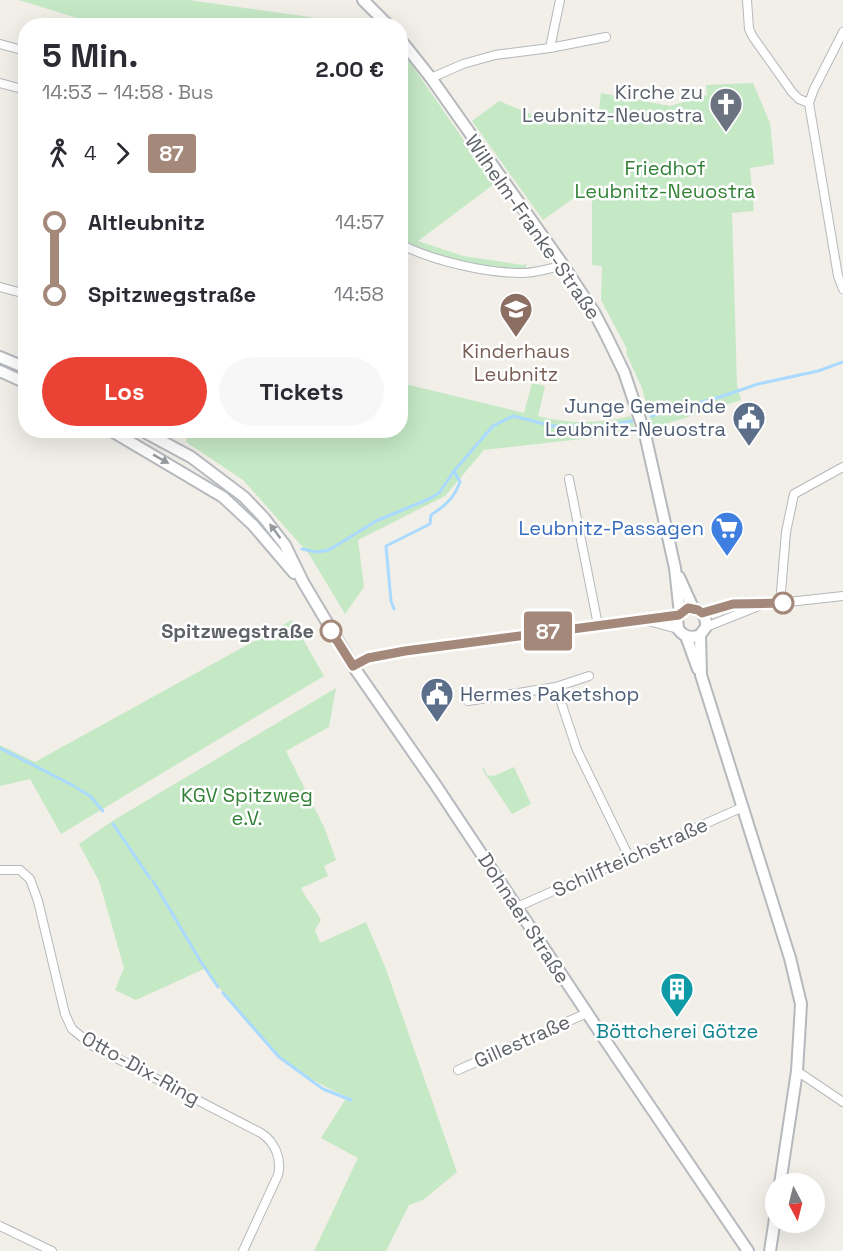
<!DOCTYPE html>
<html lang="de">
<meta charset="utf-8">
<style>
:root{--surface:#fff;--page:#f7f7f7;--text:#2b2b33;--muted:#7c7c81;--accent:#ea4335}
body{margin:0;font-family:"Space Grotesk",sans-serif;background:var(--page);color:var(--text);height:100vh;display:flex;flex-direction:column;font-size:22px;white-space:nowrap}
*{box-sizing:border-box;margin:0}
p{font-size:20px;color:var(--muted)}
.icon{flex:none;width:33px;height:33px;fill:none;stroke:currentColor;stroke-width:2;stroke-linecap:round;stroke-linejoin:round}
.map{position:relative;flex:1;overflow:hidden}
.sheet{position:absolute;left:18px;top:18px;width:390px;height:420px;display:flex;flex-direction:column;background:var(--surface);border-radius:24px;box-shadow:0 6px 24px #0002}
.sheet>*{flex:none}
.badge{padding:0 12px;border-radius:4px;font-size:21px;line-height:39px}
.needle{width:39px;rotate:173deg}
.fabs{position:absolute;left:765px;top:1173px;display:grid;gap:12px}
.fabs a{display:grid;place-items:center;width:60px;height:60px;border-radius:50%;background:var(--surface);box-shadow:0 6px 24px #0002;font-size:30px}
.map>.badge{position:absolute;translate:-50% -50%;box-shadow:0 0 0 3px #fff}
.legs{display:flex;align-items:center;gap:9px;height:66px;padding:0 24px;font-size:20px}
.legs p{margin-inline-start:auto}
.overview{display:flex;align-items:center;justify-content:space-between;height:102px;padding:0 24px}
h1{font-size:33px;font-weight:700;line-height:45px}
.cta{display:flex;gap:12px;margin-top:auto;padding:12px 24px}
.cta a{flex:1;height:69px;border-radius:36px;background:var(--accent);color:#fff;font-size:24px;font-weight:700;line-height:69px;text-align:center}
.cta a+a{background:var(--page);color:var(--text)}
ul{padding:0 24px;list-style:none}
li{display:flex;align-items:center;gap:21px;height:72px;font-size:22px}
li i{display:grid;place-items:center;width:9px;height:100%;margin:0 8px;background:currentColor}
li i::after{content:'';width:15px;height:15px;margin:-8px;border:4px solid;border-radius:50%;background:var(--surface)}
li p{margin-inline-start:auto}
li:first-child i{background:linear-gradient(#0000 50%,currentColor 0)}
li:last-child i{background:linear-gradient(currentColor 50%,#0000 0)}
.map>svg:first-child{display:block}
</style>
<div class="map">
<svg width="843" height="1251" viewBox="0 0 843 1251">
<rect width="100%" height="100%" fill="#f1efe8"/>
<g fill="#c5e8c5">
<polygon points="19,0 189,0 366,25 373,18 380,25 114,25 77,18"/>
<polygon points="400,48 494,184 418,241 463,256 523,265 527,264 523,273 453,262 401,244"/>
<polygon points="753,83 770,123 774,164 750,168 754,211 732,213 737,385 741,400 653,428 642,388 626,353 627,349 601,300 602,266 592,265 592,195 578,195 543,220 472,121 499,101 536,116 598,119 601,93 670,106 707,95 706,85"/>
<path d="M 401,383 L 524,413 L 532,383 L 545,386 L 538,416 C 569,424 599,424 631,416 L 636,433 L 484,450 L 445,496 L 358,540 L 364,587 L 345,614 L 309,554 L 243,480 L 186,442 L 189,431 L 400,430 Z"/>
<polygon points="292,620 324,676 61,834 30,779 0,786 0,745 35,762"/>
<path d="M 336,688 L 329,727 L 286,751 L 325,829 L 336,860 L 324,866 L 328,876 L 301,888 C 306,899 315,908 321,920 L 315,930 L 320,943 L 366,922 L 386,969 L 457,1172 L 423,1200 L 409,1205 L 386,1251 L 314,1251 L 358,1158 L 321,1138 L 347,1097 C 323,1086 296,1072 276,1054 C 254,1034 223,994 206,968 L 136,1000 L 115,990 L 124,968 L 99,881 L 79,844 L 114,820 Z"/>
<polygon points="514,767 531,804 512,814 482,769 484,768 487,775 494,776"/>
</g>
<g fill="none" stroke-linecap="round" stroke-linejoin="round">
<g stroke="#aadaff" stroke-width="3">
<polyline points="651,416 720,397 758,384 818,371 843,362"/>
<polyline points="302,549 317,552 329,550 376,521 429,499 439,493 454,471 493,426 513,416 553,426 602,426 632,421"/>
<path d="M 394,609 L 391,601 L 386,546 L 430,524 L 431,515 C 446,505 454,498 460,482 L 454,471"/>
<polyline points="0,748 74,786"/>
<polyline points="77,788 90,796 103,811"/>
<polyline points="113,824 150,878"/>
<polyline points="153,881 201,962 218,987"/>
<polyline points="223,993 279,1057 323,1089 351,1100"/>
</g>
<defs>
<g id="minor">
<polyline points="747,0 749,29 753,37 792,92 799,99 809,103"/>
<polyline points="843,32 814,89 809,103 838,276 843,289"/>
<polyline points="0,44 26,51"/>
<polyline points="550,48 560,0"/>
<polyline points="431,78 463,64 495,55 550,48 606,37"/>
<polyline points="0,83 26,90"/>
<path d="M 400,244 C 433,261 486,273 522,273 C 536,273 549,269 563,265"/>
<polyline points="0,287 26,294"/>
<polyline points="569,479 598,625"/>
<polyline points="780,604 786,532 794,494 843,467"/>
<polyline points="702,613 733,604 761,605"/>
<polyline points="648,621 678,629"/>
<polyline points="706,627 761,605 843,596"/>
<polyline points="353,666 368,658 405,651 679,615"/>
<polyline points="556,687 577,750 629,857"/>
<polyline points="468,701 556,687 589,676"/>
<path d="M 0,870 L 20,870 L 30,879 L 38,901 L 65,1014 L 72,1029 L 93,1046 L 261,1133 C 275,1142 282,1159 278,1175 L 243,1251"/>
<polyline points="517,907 743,807"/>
<polyline points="458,1070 587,1013"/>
<polyline points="797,1071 843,1102"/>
<polyline points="0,1226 52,1251"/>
</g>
<g id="tertiary">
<polyline points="363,0 389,26"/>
<polyline points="400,39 431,78 563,265 594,312 606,335 624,372 645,434 675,568 680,614"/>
<polyline points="679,577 693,608"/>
<path d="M 700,635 C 691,639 684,637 678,629 L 677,618 L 683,610 C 697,605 707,613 706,627 L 700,635 L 701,675 L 790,958 L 801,1004 L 800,1022 L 797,1071 L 780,1184"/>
<polyline points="686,636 698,669"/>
<polyline points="770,1251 776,1212"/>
</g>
<g id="secondary">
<polyline points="0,357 26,368"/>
<polyline points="0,371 26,383"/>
<polyline points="110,430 223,497 253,525 294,573"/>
<polyline points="141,430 191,457 244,497 264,518 285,545 303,582 353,666 435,784 605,1040 748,1251"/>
</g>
</defs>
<use href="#minor" stroke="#b5b8bc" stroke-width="10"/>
<use href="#tertiary" stroke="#b5b8bc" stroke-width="14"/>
<use href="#secondary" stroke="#b6babf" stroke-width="14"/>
<use href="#minor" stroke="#fff" stroke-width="8"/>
<use href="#tertiary" stroke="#fff" stroke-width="10"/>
<use href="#secondary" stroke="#fff" stroke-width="10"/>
</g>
<defs><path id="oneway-solid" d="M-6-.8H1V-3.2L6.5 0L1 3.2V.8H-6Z" transform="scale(1.5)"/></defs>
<g fill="#979a9d">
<use href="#oneway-solid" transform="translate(161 459) rotate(29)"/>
<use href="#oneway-solid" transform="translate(275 531) rotate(-127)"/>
</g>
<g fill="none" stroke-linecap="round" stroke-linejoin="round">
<defs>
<polyline id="line-1" points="331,631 353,666 368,658 405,651 679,615 688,608 698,610 702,613 733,604 783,603"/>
</defs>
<use href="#line-1" stroke="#fff" stroke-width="14"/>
<use href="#line-1" stroke="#a4897a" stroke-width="9"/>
</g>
<defs>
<symbol id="church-pin" viewBox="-11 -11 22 30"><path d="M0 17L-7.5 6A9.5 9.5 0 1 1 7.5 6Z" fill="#6b7280" stroke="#fff"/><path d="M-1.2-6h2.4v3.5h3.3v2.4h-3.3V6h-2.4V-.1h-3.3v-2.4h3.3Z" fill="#fff"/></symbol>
<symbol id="school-pin" viewBox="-11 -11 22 30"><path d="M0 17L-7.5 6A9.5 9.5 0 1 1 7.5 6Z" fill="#8d6e63" stroke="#fff"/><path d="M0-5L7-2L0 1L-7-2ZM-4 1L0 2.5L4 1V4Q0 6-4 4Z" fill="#fff"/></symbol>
<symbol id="civic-pin" viewBox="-11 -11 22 30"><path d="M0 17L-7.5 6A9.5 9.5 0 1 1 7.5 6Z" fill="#5c6f8a" stroke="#fff"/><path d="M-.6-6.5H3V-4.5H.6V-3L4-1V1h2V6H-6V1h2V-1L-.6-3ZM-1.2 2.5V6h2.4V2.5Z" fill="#fff"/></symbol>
<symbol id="supermarket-pin" viewBox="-11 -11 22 30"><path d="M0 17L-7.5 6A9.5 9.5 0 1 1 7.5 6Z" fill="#3f7fe0" stroke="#fff"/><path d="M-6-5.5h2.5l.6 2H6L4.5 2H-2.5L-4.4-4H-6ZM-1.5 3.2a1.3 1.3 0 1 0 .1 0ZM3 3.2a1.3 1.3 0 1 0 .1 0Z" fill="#fff"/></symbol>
<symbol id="building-pin" viewBox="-11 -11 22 30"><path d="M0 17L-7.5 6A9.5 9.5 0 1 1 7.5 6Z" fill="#0f9aa8" stroke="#fff"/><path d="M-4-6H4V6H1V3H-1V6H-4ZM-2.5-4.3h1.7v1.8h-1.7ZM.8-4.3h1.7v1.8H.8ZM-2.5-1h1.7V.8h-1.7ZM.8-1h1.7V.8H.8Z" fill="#fff"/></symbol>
</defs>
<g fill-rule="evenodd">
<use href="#church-pin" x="707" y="85" width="38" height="52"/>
<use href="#school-pin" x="497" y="290" width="38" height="52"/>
<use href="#civic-pin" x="730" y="399" width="38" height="52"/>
<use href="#supermarket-pin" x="708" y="509" width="38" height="52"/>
<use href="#civic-pin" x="418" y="675" width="38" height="52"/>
<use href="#building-pin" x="658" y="970" width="38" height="52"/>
</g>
<g fill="#fff" stroke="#a4897a" stroke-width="3">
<circle cx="783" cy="603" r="10"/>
<circle cx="331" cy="631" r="10"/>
</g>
<g text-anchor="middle" stroke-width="5" stroke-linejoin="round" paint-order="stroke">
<g font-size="20" fill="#5b616d" stroke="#fff" text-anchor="end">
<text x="703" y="99">Kirche zu<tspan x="703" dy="23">Leubnitz-Neuostra</tspan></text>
</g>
<g font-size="20" fill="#348238" stroke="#fff">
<text x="665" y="175">Friedhof<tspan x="665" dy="23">Leubnitz-Neuostra</tspan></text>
<text x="247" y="802">KGV Spitzweg<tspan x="247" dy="23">e.V.</tspan></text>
</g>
<g font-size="20" fill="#5f6368" stroke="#fff">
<text transform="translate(533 227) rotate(55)" y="7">Wilhelm-Franke-Straße</text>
<text transform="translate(630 857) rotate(-24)" y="7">Schilfteichstraße</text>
<text transform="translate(524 918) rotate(57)" y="7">Dohnaer Straße</text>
<text transform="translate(522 1041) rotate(-24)" y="7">Gillestraße</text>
<text transform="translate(141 1068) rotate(29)" y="7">Otto-Dix-Ring</text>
</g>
<g font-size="20" fill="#785e54" stroke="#fff">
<text x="516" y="358">Kinderhaus<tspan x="516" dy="23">Leubnitz</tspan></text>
</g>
<g font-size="20" fill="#4e5e75" stroke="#fff" text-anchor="end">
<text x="726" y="413">Junge Gemeinde<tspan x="726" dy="23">Leubnitz-Neuostra</tspan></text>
<text x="460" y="701" text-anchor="start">Hermes Paketshop</text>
</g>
<g font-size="20" fill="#366cbe" stroke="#fff" text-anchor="end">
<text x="704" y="535">Leubnitz-Passagen</text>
</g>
<g font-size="20" font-weight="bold" fill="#5f6368" stroke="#fff" text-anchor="end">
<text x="314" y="638">Spitzwegstraße</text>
</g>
<g font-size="20" fill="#0d838f" stroke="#fff">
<text x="677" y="1038">Böttcherei Götze</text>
</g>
</g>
</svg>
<div class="fabs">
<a><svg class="needle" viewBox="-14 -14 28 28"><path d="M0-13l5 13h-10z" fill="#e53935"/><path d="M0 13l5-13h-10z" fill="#7c7c81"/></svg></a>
</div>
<b class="badge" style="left:548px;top:631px;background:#a4897a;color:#fff">87</b>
<section class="sheet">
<div class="overview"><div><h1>5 Min.</h1><p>14:53 – 14:58 · Bus</p></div><b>2.00 €</b></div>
<div class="legs"><svg class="icon" aria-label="walk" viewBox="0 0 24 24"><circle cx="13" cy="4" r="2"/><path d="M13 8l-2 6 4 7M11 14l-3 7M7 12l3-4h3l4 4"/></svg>4<svg class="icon" aria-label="forward" viewBox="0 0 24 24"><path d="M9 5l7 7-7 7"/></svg><b class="badge" style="background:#a4897a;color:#fff">87</b></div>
<ul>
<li><i style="color:#a4897a"></i><b>Altleubnitz</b><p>14:57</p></li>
<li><i style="color:#a4897a"></i><b>Spitzwegstraße</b><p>14:58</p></li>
</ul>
<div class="cta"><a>Los</a><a>Tickets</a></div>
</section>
</div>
